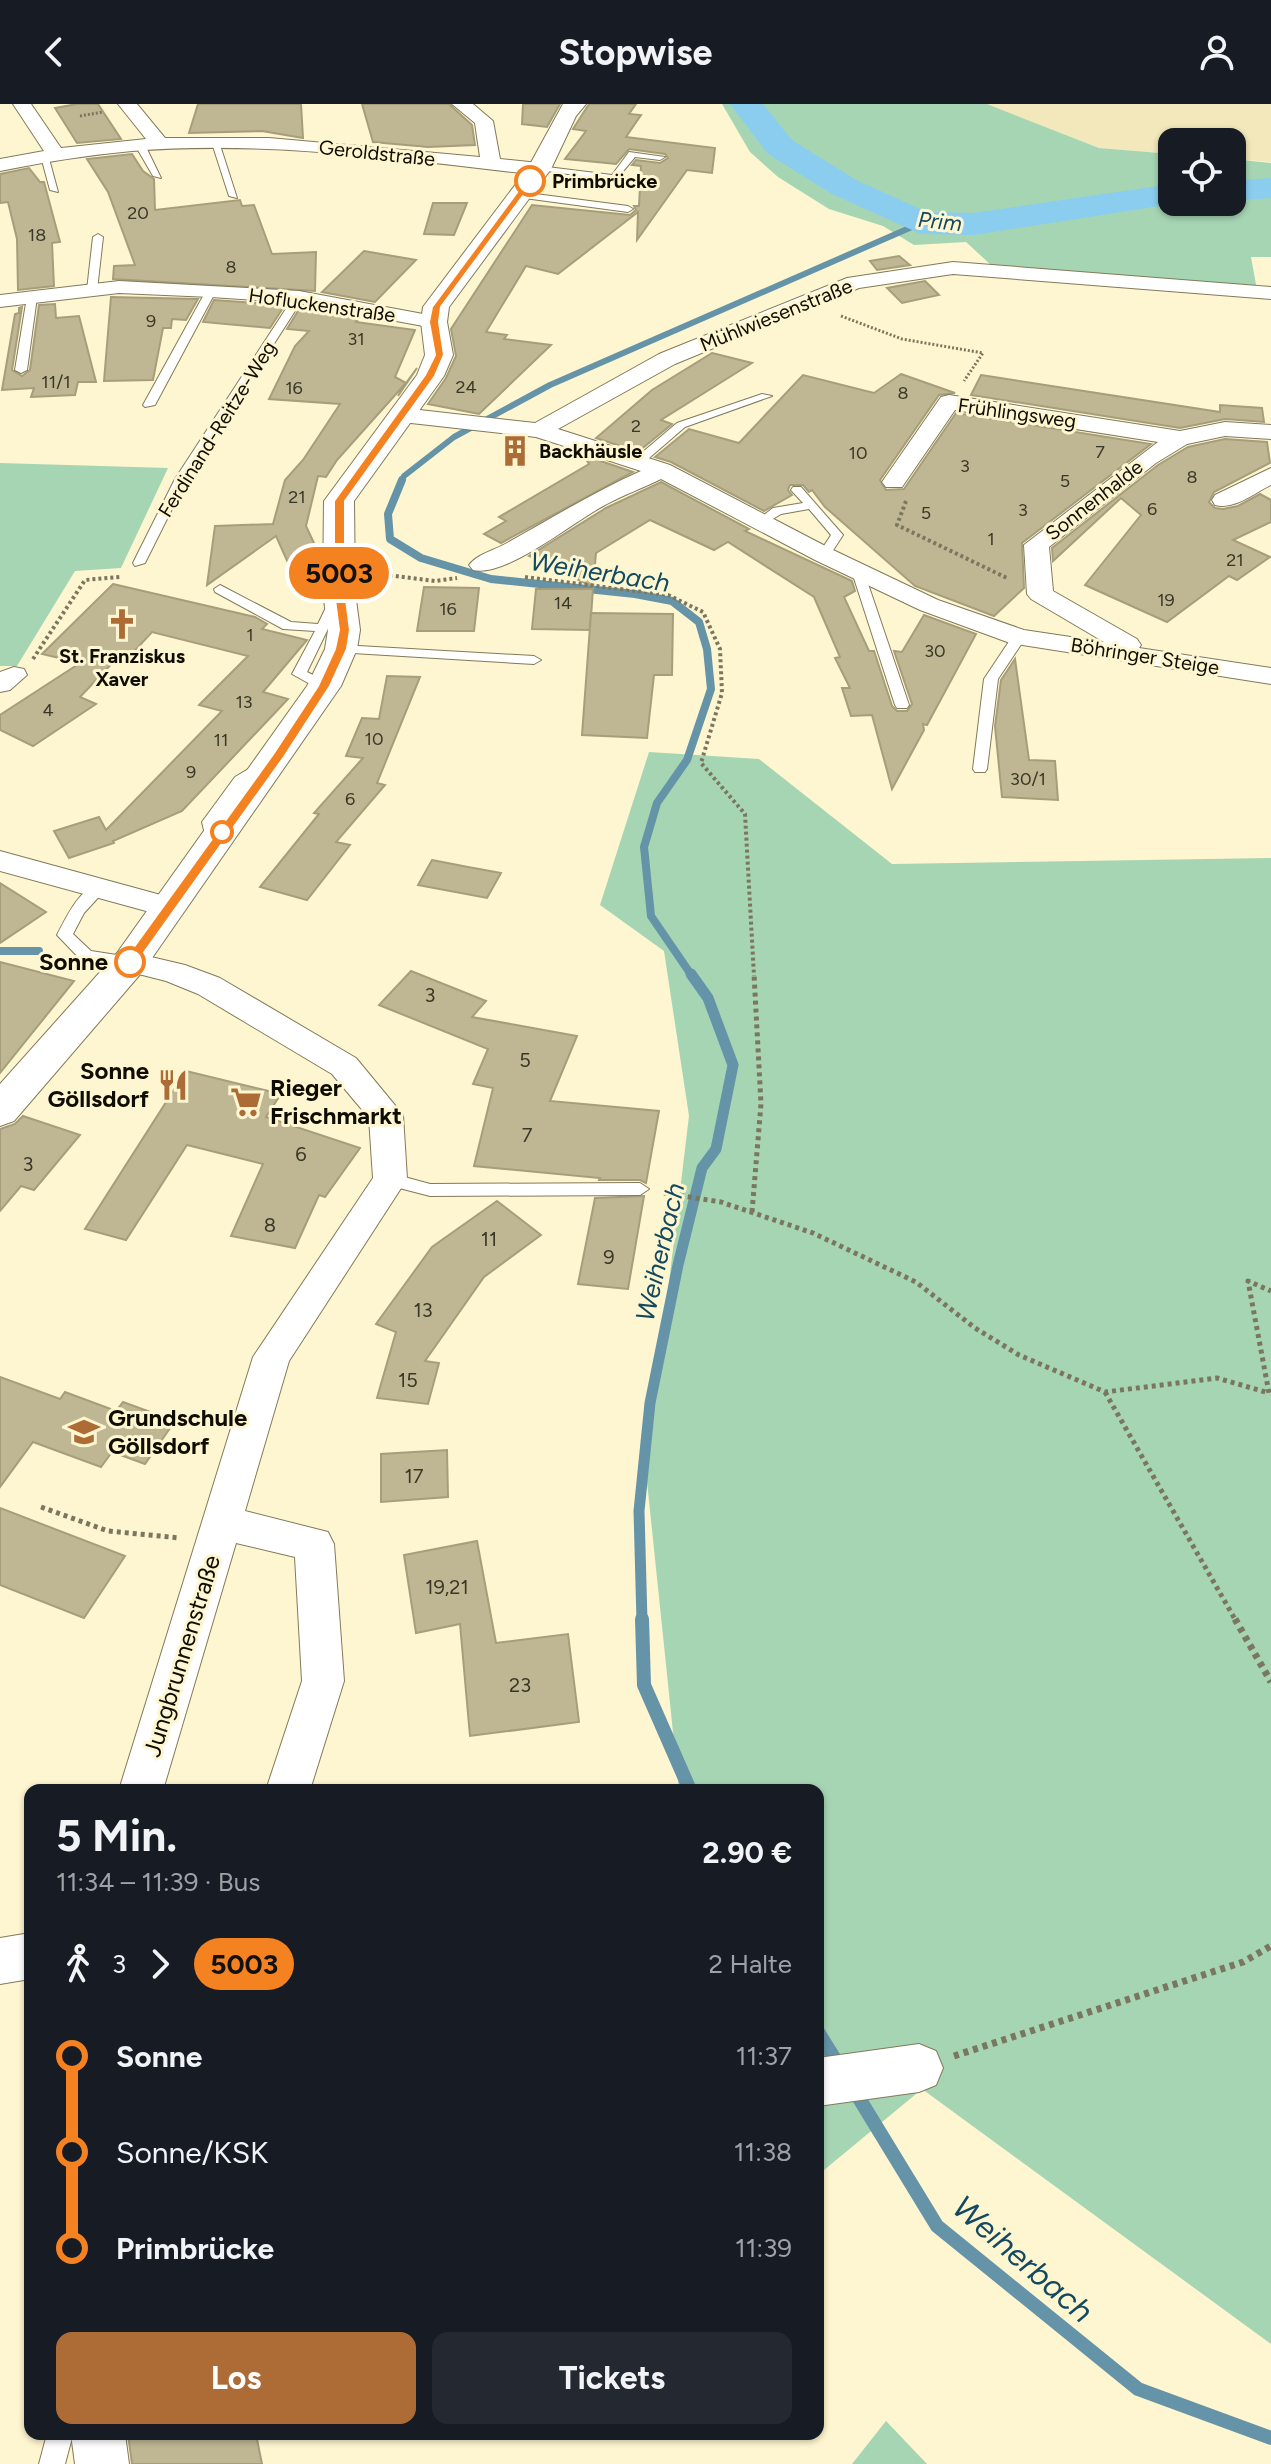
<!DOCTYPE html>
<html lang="de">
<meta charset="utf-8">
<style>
:root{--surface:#171b24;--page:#242831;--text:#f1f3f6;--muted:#9ea1a6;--accent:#ad6c35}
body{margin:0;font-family:Figtree,sans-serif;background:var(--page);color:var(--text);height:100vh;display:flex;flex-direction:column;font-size:30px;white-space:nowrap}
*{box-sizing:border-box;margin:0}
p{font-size:26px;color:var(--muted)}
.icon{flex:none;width:44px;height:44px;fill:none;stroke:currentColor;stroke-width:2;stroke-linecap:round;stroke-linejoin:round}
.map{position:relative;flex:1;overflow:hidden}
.panel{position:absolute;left:24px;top:1680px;width:800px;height:656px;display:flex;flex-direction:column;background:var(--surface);border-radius:16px;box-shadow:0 2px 6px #0004}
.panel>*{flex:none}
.badge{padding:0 16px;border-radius:26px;font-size:28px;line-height:52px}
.fabs{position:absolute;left:1158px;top:24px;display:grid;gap:16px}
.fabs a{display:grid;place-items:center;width:88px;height:88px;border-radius:16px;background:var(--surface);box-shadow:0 2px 6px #0004;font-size:40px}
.map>.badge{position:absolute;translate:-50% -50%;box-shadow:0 0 0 4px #fff}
.legs{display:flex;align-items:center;gap:12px;height:88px;padding:0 32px;font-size:26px}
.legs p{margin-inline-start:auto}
.summary{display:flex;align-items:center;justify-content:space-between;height:136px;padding:0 32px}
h1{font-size:44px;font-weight:700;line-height:60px}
.button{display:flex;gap:16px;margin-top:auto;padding:16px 32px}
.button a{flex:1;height:92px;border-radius:16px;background:var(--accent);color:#fff;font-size:32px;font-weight:700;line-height:92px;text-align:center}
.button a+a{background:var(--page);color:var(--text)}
ul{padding:0 32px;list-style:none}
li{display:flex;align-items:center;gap:28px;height:96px;font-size:30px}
li i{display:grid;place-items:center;width:12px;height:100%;margin:0 10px;background:currentColor}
li i::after{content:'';width:20px;height:20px;margin:-10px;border:6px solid;border-radius:50%;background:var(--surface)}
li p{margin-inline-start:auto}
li:first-child i{background:linear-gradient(#0000 50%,currentColor 0)}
li:last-child i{background:linear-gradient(currentColor 50%,#0000 0)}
header{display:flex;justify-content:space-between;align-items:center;height:104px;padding:0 32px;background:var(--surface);font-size:36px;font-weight:700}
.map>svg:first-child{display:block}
</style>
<header><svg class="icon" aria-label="back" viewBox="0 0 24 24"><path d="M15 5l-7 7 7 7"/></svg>Stopwise<svg class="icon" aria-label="person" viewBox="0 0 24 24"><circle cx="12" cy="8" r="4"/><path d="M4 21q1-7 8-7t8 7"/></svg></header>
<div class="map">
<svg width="1271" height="2360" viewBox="0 0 1271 2360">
<rect width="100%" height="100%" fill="#fef6d0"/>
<polygon fill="#f2e8bc" points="987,0 1271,0 1271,58 1232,55 1232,38 1172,38 1172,50 1099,44"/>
<g fill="#a6d5b4">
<polygon points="722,0 987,0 1099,44 1172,50 1172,98 1232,98 1232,55 1271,59 1271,153 1251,153 1257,186 991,161 966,138 914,141 883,122 829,105 778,73 750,48"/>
<polygon points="0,359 168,364 121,464 75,467 17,562 0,562"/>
<polygon points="649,648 759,655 892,760 1271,754 1271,2240 922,1985 818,2071 818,1686 679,1686 646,1368 689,1012 664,847 600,801"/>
<polygon points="886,2317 927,2360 852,2360"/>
</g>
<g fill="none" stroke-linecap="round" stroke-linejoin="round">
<polyline stroke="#6593a8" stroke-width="6" points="401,378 404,372 454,333 550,281 921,119"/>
<g stroke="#6593a8" stroke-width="8">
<polyline points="402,376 388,410 390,435 421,454 491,475 635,490 672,497 699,518 707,545 711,585 687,656 657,699 644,743 651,812 692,872"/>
<polyline points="0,847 39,847"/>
</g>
<polyline stroke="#6593a8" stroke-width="11" points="642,1517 639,1407 650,1299 678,1161 702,1064 716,1045 733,961 708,894 691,870"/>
<g stroke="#6593a8" stroke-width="14">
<polyline points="642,1515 644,1581 690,1686"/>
<polyline points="818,1928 841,1965"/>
<polyline points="854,1986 937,2122 1138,2285 1271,2334"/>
</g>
<g fill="#8acdef" fill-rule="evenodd">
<polygon points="730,0 763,0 792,36 856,76 927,108 974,109 1172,80 1172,98 1185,98 974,131 921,130 832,90 768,50"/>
<polygon points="1271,74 1271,94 1232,97 1232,77"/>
</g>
</g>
<g fill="#bfb793" stroke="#a69e7b" stroke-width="2">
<polygon points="77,0 98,0 121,35 77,39 55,4"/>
<polygon points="198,0 301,0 303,34 262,27 189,29"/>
<polygon points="362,0 449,0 472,21 475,41 428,43 373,38"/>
<polygon points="523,0 560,0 547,23 522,20"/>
<polygon points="589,0 636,0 629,10 641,11 626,33 715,44 712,69 687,66 637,136 638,108 558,170 526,162 486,228 507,231 504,235 551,241 479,310 428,300 446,274 456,252 451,225 532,101 630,111 636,106 634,102 639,102 641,62 632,61 636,56 660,59 668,54 665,50 629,45 616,60 565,55 586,27 573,25"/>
<polygon points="132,50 143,67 154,75 155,106 240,96 242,102 254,101 272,150 316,148 315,187 113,175 114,162 135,161 108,88 87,55"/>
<polygon points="29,64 40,78 44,78 60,138 52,139 54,182 18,186 17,135 8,98 0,99 0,70"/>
<polygon points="433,99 467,99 454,131 424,130"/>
<polygon points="364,147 416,156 375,198 322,188"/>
<polygon points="899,152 910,161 877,166 870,157"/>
<polygon points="925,177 939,191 902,199 887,184"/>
<polygon points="111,193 198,195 186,216 172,215 171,224 163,224 153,276 104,277"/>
<polygon points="214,196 285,201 270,224 203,218"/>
<polygon points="55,200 56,214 79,212 96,278 78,278 75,291 31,293 34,284 2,286 15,210 19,209 19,204 22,203 12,266 22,272 30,266 39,201"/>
<polygon points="301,202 360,213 356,218 415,226 395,273 406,279 417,264 398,292 405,280 337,356 326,373 318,372 306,422 320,452 320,467 294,472 276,432 207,481 215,422 273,420 285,376 303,356 340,300 269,295 295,242 309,227 287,225"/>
<polygon points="712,249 752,259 661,316 672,320 638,348 596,334 652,286"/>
<polygon points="901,270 955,289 939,291 880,376 886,386 904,385 956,309 1151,340 1022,439 1024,484 994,512 915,482 825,403 812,386 809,388 803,381 790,381 788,386 792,391 764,407 671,358 655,353 689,325 739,339 803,271 874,289"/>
<polygon points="981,271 1220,308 1220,301 1262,304 1264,318 1225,315 1180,324 971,291"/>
<polygon points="1225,335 1267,338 1270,359 1214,388 1209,398 1215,404 1223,405 1238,402 1260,390 1271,396 1271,418 1233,436 1270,453 1237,476 1229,472 1167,518 1085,481 1141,411 1121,394 1053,457 1052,444 1158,361 1188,343"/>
<polygon points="583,351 633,368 501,439 484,430 506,417 499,413 589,360"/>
<polygon points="661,378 749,425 745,427 852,477 855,487 844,493 869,547 874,547 892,602 897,607 907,607 912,600 894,547 902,548 924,511 976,530 927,621 923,620 924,626 892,685 872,611 851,612 842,584 850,584 835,554 840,553 814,493 728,438 714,446 650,416 596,449 593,483 529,452 606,404"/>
<polygon points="113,480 255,513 267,520 262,525 307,536 263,588 288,595 182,707 113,737 114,739 69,754 54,727 99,713 106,726 222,607 199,601 248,552 152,528 129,553 120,551 80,593 96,600 33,642 0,626 0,611 80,559 42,550"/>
<polygon points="424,483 479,484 474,527 417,527"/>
<polygon points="536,485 593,485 590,526 532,525"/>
<polygon points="591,509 673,510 672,571 654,571 647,634 582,631"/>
<polygon points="1015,555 1029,656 1055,657 1058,696 1002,693 995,622 1001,576"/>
<polygon points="387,572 420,573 377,679 385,681 336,738 350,741 307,796 260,783 319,710 314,709 363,654 346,652 362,614 379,615"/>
<polygon points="432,756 468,763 501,769 487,794 418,781"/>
<polygon points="0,779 46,808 0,839"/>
<polygon points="0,858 74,877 0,969"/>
<polygon points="411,867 486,897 472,913 577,932 550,997 659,1007 646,1079 640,1076 599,1076 600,1074 474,1062 493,984 473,980 488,945 379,901"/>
<polygon points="186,967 281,990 266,1013 360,1044 325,1093 319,1091 295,1144 231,1132 263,1060 187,1041 126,1136 85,1125"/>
<polygon points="23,1012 80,1031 34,1086 21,1082 0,1107 0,1025 15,1020"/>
<polygon points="644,1092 628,1185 578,1180 595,1094"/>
<polygon points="497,1097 541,1131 484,1173 425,1257 439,1259 428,1300 377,1294 396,1228 376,1220 432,1143"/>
<polygon points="0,1273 60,1295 65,1288 116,1307 123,1298 175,1317 145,1360 112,1348 101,1363 33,1338 0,1383"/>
<polygon points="447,1346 448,1393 381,1398 381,1350"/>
<polygon points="0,1404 125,1452 84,1514 0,1481"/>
<polygon points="477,1437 496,1539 568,1530 579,1618 470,1632 460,1520 416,1529 404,1451"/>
<polygon points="128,2330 256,2330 262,2360 132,2360"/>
</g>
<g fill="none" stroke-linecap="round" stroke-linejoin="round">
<defs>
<g id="lane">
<polygon points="211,36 219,38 237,94 229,92"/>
<polygon points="140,38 145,41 161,74 153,72 135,41"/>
<polygon points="629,48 665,53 660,56 635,53 615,77 534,65 539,62 612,71"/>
<polygon points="40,49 48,51 58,88 50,86"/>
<polygon points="520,88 628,102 633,105 628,108 517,93 515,91"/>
<polygon points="98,130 103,133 97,186 92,189 87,186 93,133"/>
<polygon points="207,185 216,187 155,301 145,303 143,301"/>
<polygon points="32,190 37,193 27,266 21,269 15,266 27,193"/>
<polygon points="295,191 304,193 187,375 145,459 135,462 133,459 175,375"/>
<polygon points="762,290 772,292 685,323 641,361 631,358 677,319"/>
<polygon points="793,383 801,383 843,431 828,454 818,451 831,431 809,405 781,410 761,422 755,418 773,404 803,399 791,386"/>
<polygon points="854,465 864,468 909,601 907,604 897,604 895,601 852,468"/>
<polygon points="220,481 291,518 318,520 332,491 342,491 343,494 307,568 329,579 329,585 319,585 292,570 315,527 283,525 215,488 214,485"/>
<polygon points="1019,529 1026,533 998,575 987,665 985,668 975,668 973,665 984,575 1014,530"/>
<polygon points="341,541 534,552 541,556 534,560 336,548 336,542"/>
<polygon points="260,658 265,659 265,665 245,679 216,718 220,740 218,743 208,743 202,718 235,673"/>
<path d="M 99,779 L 107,784 L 84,809 L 73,830 L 91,847 L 136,854 L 138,858 L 136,862 L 81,856 L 57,831 C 67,812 78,787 99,779 Z"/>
<polygon points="390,1069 430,1080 640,1079 649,1085 640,1091 430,1092 384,1080 381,1075"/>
<polygon points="47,2330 73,2330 65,2360 39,2360"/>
</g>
<g id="street">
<path d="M 13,0 L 31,0 L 61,44 L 146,35 L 118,0 L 137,0 L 165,34 L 269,34 L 480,53 L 475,19 L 452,0 L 473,0 L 493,17 L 500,55 L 539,59 L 549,65 L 539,71 C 405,56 268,36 132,47 C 88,51 44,58 0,67 L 0,55 L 44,47 Z"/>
<path d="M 953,158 L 1271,183 L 1271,195 L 953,170 L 859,184 L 675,260 L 558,325 L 670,361 L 833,446 L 938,496 L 1024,526 L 1104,538 L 1031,495 L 1027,490 L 1024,441 L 1158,338 L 955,306 L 902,383 L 886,383 L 882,378 L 941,293 L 949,291 L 1180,327 L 1225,318 L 1271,321 L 1271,335 L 1225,332 L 1187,340 L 1156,359 L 1049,443 L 1053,487 L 1137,535 L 1141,541 L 1139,544 L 1271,564 L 1271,580 L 1010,539 L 920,506 L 815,456 L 661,375 C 643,384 623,391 605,401 C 574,417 506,474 473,466 L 469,461 C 477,450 495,446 507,439 C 552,414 594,388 641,367 L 536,333 L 402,318 L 394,316 L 391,311 L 394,306 L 402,304 L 535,319 L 659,250 L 847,174 Z"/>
<polygon points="119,177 299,187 434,212 445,218 434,224 299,199 211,193 119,189 0,203 0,191"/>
<path d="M 1271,364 L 1271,381 C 1254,389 1235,406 1215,401 L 1212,396 L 1215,391 Z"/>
<polygon points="14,563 24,565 27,571 10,586 0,588 0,568"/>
<polygon points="0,747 179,796 183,803 179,810 168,813 0,767"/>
<polygon points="130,848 185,861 220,874 356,954 403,1011 407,1075 289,1257 245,1407 328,1428 334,1440 344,1577 310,1686 266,1686 302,1577 295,1453 236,1439 163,1686 119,1686 253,1253 373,1074 369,1014 332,970 198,890 166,877 119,865 114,858 119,851"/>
<polygon points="30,1829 30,1875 0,1880 0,1834"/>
<polygon points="919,1940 936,1947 943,1964 936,1981 919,1988 818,2002 818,1954"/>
<polygon points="71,2330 125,2330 129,2360 75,2360"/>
</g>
<polygon id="secondary" points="563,0 586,0 576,12 551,65 449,203 447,218 453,251 444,272 354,397 355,488 360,526 357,545 341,582 143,867 14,1017 0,1022 0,980 117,849 307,582 325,545 328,526 323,488 324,397 417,271 425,251 421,218 423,203 528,64"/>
</defs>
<use href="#lane" stroke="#827a59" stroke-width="2"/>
<use href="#street" stroke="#827a59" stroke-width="2"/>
<use href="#secondary" stroke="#827a59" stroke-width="2"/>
<g stroke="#7b765f" stroke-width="3" stroke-dasharray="2 2" stroke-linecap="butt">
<polyline points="80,12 103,8"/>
<polyline points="841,212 902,235 983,249 964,277"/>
</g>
<g stroke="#7b765f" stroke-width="4" stroke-dasharray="3 3" stroke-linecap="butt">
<polyline points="906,397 897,421 1009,475"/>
<polyline points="372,469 435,477 457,474"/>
<polyline points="525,473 668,491 703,508 720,545 722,589 701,659 745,710 754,872"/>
<polyline points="33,555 85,476 120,473"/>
</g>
<g stroke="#7b765f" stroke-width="5" stroke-dasharray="4 4" stroke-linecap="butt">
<polyline points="664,1089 721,1098 813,1129 916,1178 975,1224 1019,1251 1105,1288 1217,1274 1269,1289 1248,1177 1271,1187"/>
<polyline points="752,1108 761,1000 754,870"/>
<polyline points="1105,1288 1236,1517"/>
<polyline points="41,1403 108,1427 180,1434"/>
</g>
<g stroke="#7b765f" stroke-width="7" stroke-dasharray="5 5" stroke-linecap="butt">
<polyline points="1235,1515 1271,1578"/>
<polyline points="954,1952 1243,1858 1271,1842"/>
</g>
<use href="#lane" fill="#fff" fill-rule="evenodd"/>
<use href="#street" fill="#fff" fill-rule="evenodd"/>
<use href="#secondary" fill="#fff" fill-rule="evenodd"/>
</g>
<polygon fill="#f58220" stroke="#fff" stroke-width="2" points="527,75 534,77 441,203 439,218 444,251 435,272 345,397 345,488 350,526 347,545 330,582 284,653 135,861 126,861 126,854 274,649 318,582 335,545 339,526 334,488 334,397 425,271 435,251 429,218 432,203"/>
<defs>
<symbol id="building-bare" viewBox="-9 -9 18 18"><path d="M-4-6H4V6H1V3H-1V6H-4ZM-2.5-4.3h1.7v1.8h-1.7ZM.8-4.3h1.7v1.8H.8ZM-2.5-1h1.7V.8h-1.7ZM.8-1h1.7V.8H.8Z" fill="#ad6c35" stroke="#fef6d0" stroke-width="2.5" paint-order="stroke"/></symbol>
<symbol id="church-bare" viewBox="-9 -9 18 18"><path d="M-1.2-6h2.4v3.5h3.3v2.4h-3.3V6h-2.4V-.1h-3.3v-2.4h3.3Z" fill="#ad6c35" stroke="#fef6d0" stroke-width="2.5" paint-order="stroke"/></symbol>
<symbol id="restaurant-bare" viewBox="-9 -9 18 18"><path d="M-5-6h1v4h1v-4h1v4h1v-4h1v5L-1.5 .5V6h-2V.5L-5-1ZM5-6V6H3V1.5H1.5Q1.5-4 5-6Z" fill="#ad6c35" stroke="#fef6d0" stroke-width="2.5" paint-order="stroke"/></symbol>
<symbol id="supermarket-bare" viewBox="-9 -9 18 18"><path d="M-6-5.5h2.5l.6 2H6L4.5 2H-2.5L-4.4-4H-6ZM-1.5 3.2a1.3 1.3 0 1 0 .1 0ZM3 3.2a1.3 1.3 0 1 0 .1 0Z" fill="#ad6c35" stroke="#fef6d0" stroke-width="2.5" paint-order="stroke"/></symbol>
<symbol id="school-bare" viewBox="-9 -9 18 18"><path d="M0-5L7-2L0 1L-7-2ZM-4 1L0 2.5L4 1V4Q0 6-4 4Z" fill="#ad6c35" stroke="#fef6d0" stroke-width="2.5" paint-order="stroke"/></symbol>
</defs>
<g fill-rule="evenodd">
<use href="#building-bare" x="493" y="325" width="44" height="44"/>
<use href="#church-bare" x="100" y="498" width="44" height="44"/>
<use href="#restaurant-bare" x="151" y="959" width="44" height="44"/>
<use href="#supermarket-bare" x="224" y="976" width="44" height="44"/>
<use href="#school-bare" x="62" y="1306" width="44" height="44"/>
</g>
<g fill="#fff" stroke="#f58220" stroke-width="4">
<circle cx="530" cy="77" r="14"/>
<circle cx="222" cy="728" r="10"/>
<circle cx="130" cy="858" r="14"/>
</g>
<g text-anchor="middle" stroke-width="6" stroke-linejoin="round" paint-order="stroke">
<g font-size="18" fill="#3b3726">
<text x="138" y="115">20</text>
<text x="37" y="137">18</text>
<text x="231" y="169">8</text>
<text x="151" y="223">9</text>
<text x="356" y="241">31</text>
<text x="56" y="284">11/1</text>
<text x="466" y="289">24</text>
<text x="294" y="290">16</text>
<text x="903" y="295">8</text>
<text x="636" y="328">2</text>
<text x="1100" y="354">7</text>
<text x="858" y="355">10</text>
<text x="965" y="368">3</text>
<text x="1192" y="379">8</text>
<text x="1065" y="383">5</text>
<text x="297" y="399">21</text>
<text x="1152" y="411">6</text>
<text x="1023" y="412">3</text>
<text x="926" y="415">5</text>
<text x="991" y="441">1</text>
<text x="1235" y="462">21</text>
<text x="1166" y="502">19</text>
<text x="563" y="505">14</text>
<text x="448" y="511">16</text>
<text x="250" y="537">1</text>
<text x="935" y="553">30</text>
<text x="244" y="604">13</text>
<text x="48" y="612">4</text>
<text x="374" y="641">10</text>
<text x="221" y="642">11</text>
<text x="191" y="674">9</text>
<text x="1028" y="681">30/1</text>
<text x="350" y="701">6</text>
</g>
<g font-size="20" fill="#0f0c02" stroke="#fef6d0">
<text transform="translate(377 49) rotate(6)" y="7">Geroldstraße</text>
<text transform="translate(322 201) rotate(8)" y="7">Hofluckenstraße</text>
<text transform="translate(776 211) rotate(-22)" y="7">Mühlwiesenstraße</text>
<text transform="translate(1017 309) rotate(8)" y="7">Frühlingsweg</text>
<text transform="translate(217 325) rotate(-58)" y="7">Ferdinand-Reitze-Weg</text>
<text transform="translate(1094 396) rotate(-38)" y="7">Sonnenhalde</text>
<text transform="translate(1145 552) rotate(9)" y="7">Böhringer Steige</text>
</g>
<g font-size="20" font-weight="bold" fill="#0f0c02" stroke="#fef6d0" text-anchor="start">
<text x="552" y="84">Primbrücke</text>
</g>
<g font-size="20" font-weight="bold" fill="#0f0c02" stroke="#fef6d0" text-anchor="start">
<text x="539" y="354">Backhäusle</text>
<text x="122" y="559" text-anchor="middle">St. Franziskus<tspan x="122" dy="23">Xaver</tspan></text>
</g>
<g font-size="20" fill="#3b3726">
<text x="430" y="898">3</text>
<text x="525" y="963">5</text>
<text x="527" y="1038">7</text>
<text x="301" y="1057">6</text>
<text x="28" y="1067">3</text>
<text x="270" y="1128">8</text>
<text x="489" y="1142">11</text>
<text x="609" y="1160">9</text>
<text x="423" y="1213">13</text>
<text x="408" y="1283">15</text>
<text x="414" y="1379">17</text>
<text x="447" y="1490">19,21</text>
<text x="520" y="1588">23</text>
</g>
<g font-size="22" font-style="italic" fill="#134961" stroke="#fef6d0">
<text transform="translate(940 117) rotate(6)" y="8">Prim</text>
</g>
<g font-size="24" font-weight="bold" fill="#0f0c02" stroke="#fef6d0" text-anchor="end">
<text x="108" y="866">Sonne</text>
</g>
<g font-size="24" font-weight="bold" fill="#0f0c02" stroke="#fef6d0" text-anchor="start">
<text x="149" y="975" text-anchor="end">Sonne<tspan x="149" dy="28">Göllsdorf</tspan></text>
<text x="270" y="992">Rieger<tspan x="270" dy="28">Frischmarkt</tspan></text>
<text x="108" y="1322">Grundschule<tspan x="108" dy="28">Göllsdorf</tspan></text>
</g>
<g font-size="24" fill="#0f0c02" stroke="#fef6d0">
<text transform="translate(182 1552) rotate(-73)" y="8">Jungbrunnenstraße</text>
</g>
<g font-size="26" font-style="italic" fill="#134961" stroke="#fef6d0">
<text transform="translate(600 468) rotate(9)" y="9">Weiherbach</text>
<text transform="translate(660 1148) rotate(-77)" y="9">Weiherbach</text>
</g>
<g font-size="32" font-style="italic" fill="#134961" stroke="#fef6d0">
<text transform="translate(1023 2155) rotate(41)" y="11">Weiherbach</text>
</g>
</g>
</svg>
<div class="fabs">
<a><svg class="icon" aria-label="locate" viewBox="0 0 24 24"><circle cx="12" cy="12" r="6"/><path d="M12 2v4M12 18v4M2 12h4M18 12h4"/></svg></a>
</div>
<b class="badge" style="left:339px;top:469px;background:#f58220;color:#111">5003</b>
<section class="panel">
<div class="summary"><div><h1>5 Min.</h1><p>11:34 – 11:39 · Bus</p></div><b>2.90 €</b></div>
<div class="legs"><svg class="icon" aria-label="walk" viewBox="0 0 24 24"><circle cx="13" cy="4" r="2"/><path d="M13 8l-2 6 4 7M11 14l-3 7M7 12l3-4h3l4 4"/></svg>3<svg class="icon" aria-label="forward" viewBox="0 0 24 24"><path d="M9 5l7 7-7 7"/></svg><b class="badge" style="background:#f58220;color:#111">5003</b><p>2 Halte</p></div>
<ul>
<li><i style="color:#f58220"></i><b>Sonne</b><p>11:37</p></li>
<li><i style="color:#f58220"></i><span>Sonne/KSK</span><p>11:38</p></li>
<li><i style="color:#f58220"></i><b>Primbrücke</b><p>11:39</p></li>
</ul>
<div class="button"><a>Los</a><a>Tickets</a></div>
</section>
</div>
